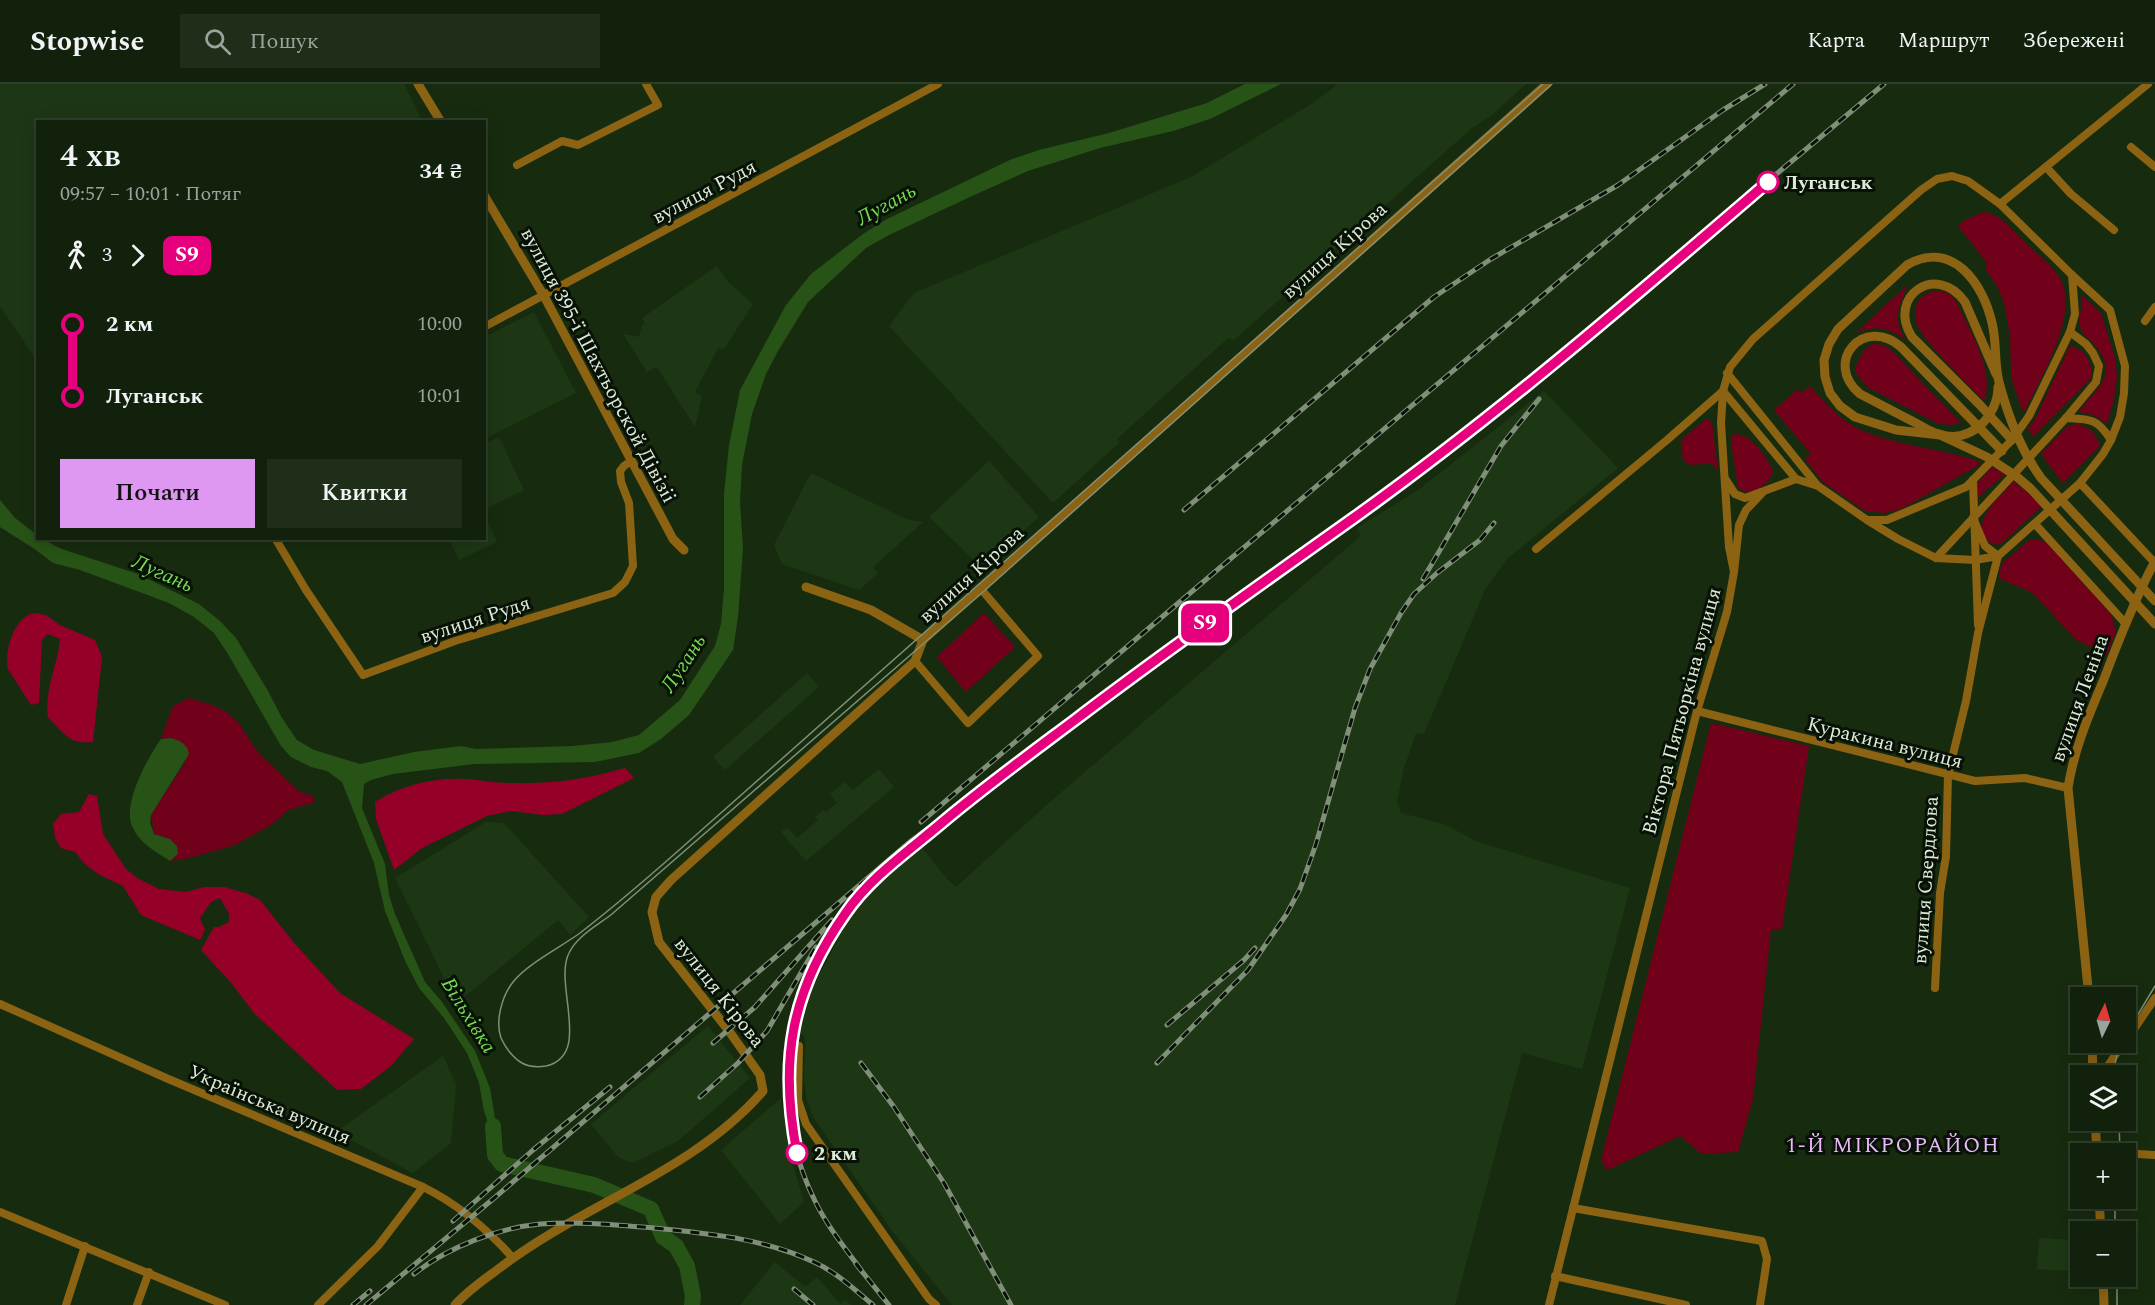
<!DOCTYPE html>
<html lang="uk">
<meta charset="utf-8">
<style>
:root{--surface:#11210b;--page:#1e2e19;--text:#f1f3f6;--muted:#9ca39d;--line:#303e2c;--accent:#de98f2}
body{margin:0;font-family:Spectral,serif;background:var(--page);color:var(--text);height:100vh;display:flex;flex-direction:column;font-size:22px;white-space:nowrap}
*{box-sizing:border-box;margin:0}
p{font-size:20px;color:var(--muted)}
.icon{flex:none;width:33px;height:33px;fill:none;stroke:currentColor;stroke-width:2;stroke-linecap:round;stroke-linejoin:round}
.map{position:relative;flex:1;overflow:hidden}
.sheet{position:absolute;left:36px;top:36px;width:450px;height:420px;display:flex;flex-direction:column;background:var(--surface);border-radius:0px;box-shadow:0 3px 15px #0003,0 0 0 2px var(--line)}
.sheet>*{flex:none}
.badge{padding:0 12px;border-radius:9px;font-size:21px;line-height:39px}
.needle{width:39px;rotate:5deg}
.buttons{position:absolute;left:2070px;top:903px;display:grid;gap:12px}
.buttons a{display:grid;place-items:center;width:66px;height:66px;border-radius:0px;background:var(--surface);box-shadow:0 3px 15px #0003,0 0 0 2px var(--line);font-size:30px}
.map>.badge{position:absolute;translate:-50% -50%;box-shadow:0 0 0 3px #fff}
.legs{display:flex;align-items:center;gap:9px;height:66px;padding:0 24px;font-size:20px}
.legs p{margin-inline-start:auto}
.headline{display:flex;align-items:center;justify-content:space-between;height:102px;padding:0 24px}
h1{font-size:33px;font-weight:600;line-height:45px}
.primary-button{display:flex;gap:12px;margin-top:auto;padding:12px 24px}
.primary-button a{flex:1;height:69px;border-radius:0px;background:var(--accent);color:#111;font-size:24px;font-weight:600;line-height:69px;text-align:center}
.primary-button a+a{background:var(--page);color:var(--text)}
ul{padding:0 24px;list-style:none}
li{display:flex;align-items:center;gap:21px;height:72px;font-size:22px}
li i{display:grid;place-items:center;width:9px;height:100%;margin:0 8px;background:currentColor}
li i::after{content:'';width:15px;height:15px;margin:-8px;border:4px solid;border-radius:50%;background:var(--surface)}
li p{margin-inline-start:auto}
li:first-child i{background:linear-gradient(#0000 50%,currentColor 0)}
li:last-child i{background:linear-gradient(currentColor 50%,#0000 0)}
header{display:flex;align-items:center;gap:36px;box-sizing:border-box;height:84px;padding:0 30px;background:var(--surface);border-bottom:2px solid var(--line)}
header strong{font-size:28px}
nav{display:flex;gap:33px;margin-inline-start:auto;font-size:21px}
.search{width:420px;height:54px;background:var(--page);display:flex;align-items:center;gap:15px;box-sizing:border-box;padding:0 21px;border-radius:0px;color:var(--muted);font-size:22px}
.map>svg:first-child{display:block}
</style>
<header>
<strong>Stopwise</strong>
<div class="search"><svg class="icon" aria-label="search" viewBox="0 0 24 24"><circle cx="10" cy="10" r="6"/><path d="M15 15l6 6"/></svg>Пошук</div>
<nav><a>Карта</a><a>Маршрут</a><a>Збережені</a></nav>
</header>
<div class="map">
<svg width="2155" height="1221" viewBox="0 0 2155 1221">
<rect width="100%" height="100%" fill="#172c0f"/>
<g fill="#1d3714">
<polygon points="0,0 404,0 422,37 38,38 37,277 0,222"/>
<polygon points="1338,0 1526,0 1492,31 1472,44 1234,256 1228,254 1117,355 1120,358 1053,419 889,242 914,209 1191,93 1313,19"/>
<polygon points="717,182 728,198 753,220 724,265 718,264 695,308 702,312 695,343 657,283 647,288 623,250 639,253 642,242 645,239 642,234"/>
<polygon points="534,228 576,309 485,355 485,253"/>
<polygon points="1544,307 1618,384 1507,475 1485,506 1424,650 1416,649 1404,684 1397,717 1401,729 1444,740 1478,758 1630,804 1582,985 1522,969 1455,1221 952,1221 893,1148 813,1033 807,1017 804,997 805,954 799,947 808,913 856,821 921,762 947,795 956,803 1051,717 1361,452 1357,444 1418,406"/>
<polygon points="499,353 524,406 485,425 485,360"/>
<polygon points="989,377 1039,433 982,484 929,433"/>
<polygon points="811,389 906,435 923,438 873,483 878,489 859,506 782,480 774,461"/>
<polygon points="485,432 497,458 459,476 449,455 484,454"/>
<polygon points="807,589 819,603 725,686 713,673"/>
<polygon points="879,685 894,703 806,777 781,748 787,743 797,754 818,736 815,733 823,726 826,728 837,719 830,710 845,698 853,706"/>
<polygon points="486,738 504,739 589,833 570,851 558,836 473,906 456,918 395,794"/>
<polygon points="708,942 750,994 678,1057 633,1079 618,1073 591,1040"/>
<polygon points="443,972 456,1000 451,1059 413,1089 336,1048"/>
<polygon points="781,1014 793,1081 804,1118 780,1140 721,1066"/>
<polygon points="2039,1154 2072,1156 2070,1187 2037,1185"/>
<polygon points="775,1178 805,1203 817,1193 840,1220 846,1216 851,1221 740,1221"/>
</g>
<g fill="#71001b">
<path d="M 1983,128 C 2001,130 2013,146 2026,159 C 2037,170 2053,182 2061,196 C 2079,231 2040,297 2023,329 L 2011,293 L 2010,252 L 2004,219 L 1998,204 L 1985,184 L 1987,179 L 1958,142 L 1965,136 Z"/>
<path d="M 1907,201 C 1900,224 1891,232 1906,256 C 1886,243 1878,241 1856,249 Z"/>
<path d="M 1940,207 L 1948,209 L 1956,217 C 1968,244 1996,287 1984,317 C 1969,301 1922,256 1916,239 C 1914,231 1915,222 1919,216 C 1925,209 1931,208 1940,207 Z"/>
<path d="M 2081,210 L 2101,229 L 2115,274 L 2117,292 L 2114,315 L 2107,340 L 2094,331 L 2079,328 C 2096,304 2121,292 2094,260 C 2090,255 2081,250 2080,242 C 2078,232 2084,223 2081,210 Z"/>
<polygon points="1873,260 1884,261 1893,268 1961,339 1950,341 1937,339 1867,303 1856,289 1856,282 1864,266"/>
<path d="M 2070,262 C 2086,265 2093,279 2091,294 L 2033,353 L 2028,344 L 2034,337 Z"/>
<path d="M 1810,302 C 1824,317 1837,333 1855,343 C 1883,359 1939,365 1972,375 L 1979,378 L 1979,381 L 1901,425 L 1885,429 L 1865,427 L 1823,398 L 1805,375 L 1811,370 L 1774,326 L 1798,305 L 1801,309 Z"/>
<polygon points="1706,335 1712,338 1718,386 1711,379 1691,381 1683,376 1681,359 1683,354"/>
<path d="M 2076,340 C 2090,343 2095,348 2100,362 L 2063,399 L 2045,376 L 2042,369 L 2068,342 Z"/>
<path d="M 1734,350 C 1750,349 1767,373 1773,387 C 1771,400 1750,414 1738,404 L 1731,358 L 1731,353 Z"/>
<polygon points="1992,383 2005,390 1977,414 1976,413 1977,399"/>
<path d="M 2014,397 L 2042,422 L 2003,458 L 1995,461 C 1962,445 2000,412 2014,397 Z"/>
<polygon points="2034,455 2046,458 2111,530 2116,547 2107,571 2075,555 2033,509 1999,494 2001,482 2004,478 2028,457"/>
<polygon points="984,529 1015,563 966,608 937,573"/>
<polygon points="189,614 212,621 225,627 238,638 257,667 269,679 300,708 313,712 315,718 289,726 271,741 235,761 185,775 170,777 177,770 170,755 154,750 151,731 186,677 171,654 161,655 173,622"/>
<polygon points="1711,639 1809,662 1782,845 1771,845 1753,1015 1738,1068 1702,1070 1680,1052 1607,1086 1601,1076"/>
</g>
<g fill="#940027">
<path d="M 34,529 L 46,531 L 60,541 L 95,556 L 102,573 L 93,658 C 70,661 63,649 48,633 C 44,605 58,581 60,555 L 48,550 L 42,556 L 39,619 L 31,621 L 8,585 C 4,567 14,533 34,529 Z"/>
<path d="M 625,684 L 634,694 L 562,730 L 543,731 L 511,727 L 487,732 L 422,764 L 394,786 L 376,735 L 375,718 C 401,701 435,693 467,695 C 480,696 494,699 508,699 C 551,700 583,696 625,684 Z"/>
<polygon points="89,710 97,712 103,750 126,785 137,794 159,805 186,808 204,803 225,803 248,810 260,816 295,860 340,909 414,955 391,982 361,1005 337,1006 254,929 232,900 201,866 214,843 219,843 229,838 229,830 220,814 211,818 200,834 205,846 200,856 141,831 123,802 98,790 85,780 75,768 61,764 55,754 53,740 61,730 79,728"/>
</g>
<g fill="#275317">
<polygon points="1245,0 1281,0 1210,35 1173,47 1100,64 1028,87 972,112 889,151 866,164 808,218 778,267 766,290 752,330 742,381 740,418 743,464 738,533 733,566 689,631 661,655 639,669 595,678 474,680 393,690 371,696 364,700 362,724 385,780 389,811 395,830 425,898 442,918 475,967 490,1004 500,1065 492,1064 492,1050 484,1027 479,999 472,981 467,969 444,934 419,904 406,879 385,827 374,779 342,698 327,687 311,683 291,673 281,662 228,570 214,549 194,533 169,519 80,486 53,479 36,466 0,443 0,416 15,434 37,451 38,454 43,455 59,464 138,490 199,520 220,537 236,554 268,607 282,634 297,656 314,666 360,680 414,668 461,662 476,665 573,662 612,658 639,651 680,616 715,562 721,540 724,505 724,410 729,361 740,306 786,221 811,190 863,150 887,135 1012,75 1039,66 1109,49 1207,19"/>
<path d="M 171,654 C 180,657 187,659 189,670 L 151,731 L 150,739 L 154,750 L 170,755 L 177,762 L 178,770 L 170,777 C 155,767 139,759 132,742 C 122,720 148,673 161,655 Z"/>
</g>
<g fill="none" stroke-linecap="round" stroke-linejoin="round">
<polyline stroke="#275317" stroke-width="16" points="493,1042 495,1071 502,1080 594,1101 651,1125 663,1153 676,1162 687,1182 693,1212 692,1221"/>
<g stroke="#8c6313" stroke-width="8">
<polyline points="2131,63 2155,83"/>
<polyline points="517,81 562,57 578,61 658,21 646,0"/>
<polyline points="2046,83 2071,110 2114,146"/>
<polyline points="2000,120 2148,0"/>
<polyline points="2145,237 2155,223"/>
<polyline points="484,243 938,0"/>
<polyline points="1727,289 1817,401"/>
<path d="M 2066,334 C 2090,335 2097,334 2111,356"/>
<polyline points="1726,396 1735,410 1745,414 1761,408"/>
<polyline points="1973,396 1978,541"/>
<polyline points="2080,399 2154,478"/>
<polyline points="1868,436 1887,436 1966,403 2012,356 2029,332 2070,248 2075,230 2072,191"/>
<polyline points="2035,440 2126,540"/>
<polyline points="275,454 306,506 363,591 455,557 613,509 625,498 633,482 629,419 621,398 620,387 624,382 631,377"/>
<polyline points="1536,465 1667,356 1723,307 1796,395"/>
<polyline points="1936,474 2066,334 2096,298 2099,282 2093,269 2086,260 2070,248"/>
<polyline points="915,577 968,639 1038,572 981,505"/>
<polyline points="1697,627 1975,697 2025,694 2068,704"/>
<polyline points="1935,904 1940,809 1946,772 1948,691 1966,617 1978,549 1998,472 1985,462 1973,434"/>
<path d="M 0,920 L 166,994 L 423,1103 C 458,1120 487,1145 513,1174"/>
<polyline points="2126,957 2155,914"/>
<polyline points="799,962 798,1016 806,1040 929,1215 936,1221"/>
<polyline points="2101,992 2124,958"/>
<polyline points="2121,1069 2155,1071"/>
<polyline points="1573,1124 1762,1157 1767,1175 1760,1221"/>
<polyline points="0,1128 225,1221"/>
<polyline points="1555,1192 1686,1221"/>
<polyline points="66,1221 85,1162"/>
<polyline points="137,1221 149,1188"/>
<polyline points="318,1221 378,1162 423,1103"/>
<polyline points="1549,1221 1697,627 1727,528 1734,488 1729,463 1721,339 1723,307 1730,283 1753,255 1921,106 1937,95 1952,92 1968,97 2000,120 2072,191 2110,226 2125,282 2124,309 2120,333 2111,356 2103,370 2080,399 1998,472 1975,476 1936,474 1898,455 1867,436 1818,402 1796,395 1764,407 1746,426 1739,441 1734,488"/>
</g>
<g stroke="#8c6313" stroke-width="9">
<polyline points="418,0 441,38"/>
<polyline points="484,111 544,212 673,455 684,466"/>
<path d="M 1996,290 L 1965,218 C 1937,178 1886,212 1912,253 L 1980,321 L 2012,356"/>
<path d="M 1998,303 C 1998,332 1970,361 1939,350 C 1930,348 1922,342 1914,338 C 1896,329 1878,319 1860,310 C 1822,278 1864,231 1901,263 L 2002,367"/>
<polyline points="806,503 871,526 923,556"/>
<path d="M 2155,517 L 2041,394 C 2020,365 2008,332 1999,298 C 1994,279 1997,258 1992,239 C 1983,199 1952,155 1907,181 L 1838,245 L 1829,260 L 1824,276 L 1825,293 L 1830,309 L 1840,322 L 1855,333 L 1896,346 L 1940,351 L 1987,373 L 2016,392 L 2031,405 L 2155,540"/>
<path d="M 2089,914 L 2068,704 C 2074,665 2089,631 2104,595 C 2119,555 2135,515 2155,477"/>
<polyline points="2092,958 2093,992"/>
<polyline points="2095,1036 2097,1070"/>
<polyline points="2099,1114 2101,1148"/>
<polyline points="2103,1192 2104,1221"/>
<path d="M 455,1221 C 468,1206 485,1195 501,1183 C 585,1119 693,1088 763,1007 L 760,991 L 729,947 L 659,858 L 652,828 L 656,813 L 671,796 L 915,577 L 923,556 L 1547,0"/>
</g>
<g stroke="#7f8f78" stroke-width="1.5">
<path d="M 1543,0 C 1260,251 979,503 696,751 C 658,785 620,818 580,849 C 561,863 527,880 513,898 C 502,912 495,937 501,954 C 505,963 513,974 522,979 C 529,983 539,983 546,982 C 593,971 553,900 569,869 C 577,852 598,841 612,830 L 983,508 L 1552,0"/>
<polyline points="2126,956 2128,947 2155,902"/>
<polyline points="2113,992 2119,958"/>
<polyline points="2119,1036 2120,1070"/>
<polyline points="2115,1114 2115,1148"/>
<polyline points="2117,1192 2117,1221"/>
</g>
<defs>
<g id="rail">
<polyline points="1184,426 1434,213 1491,175 1618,101 1723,26 1765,0"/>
<polyline points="1423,495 1501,362 1539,315"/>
<polyline points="921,738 1216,487 1793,0"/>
<polyline points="1167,941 1244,876 1255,864"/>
<polyline points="713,959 755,923 832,836"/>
<polyline points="861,979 894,1023 944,1099 1011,1221"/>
<polyline points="1157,979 1248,886 1286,831 1300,805 1316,760 1355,624 1370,585 1401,529 1414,510 1437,489 1480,456 1494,439"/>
<polyline points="700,1013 738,979 767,947 816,863"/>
<polyline points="453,1137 533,1066 610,1003"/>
<polyline points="856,1180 889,1221"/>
<path d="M 861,1186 C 845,1164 827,1142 815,1117 C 771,1028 783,925 836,843 C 845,829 854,815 866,803"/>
<path d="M 414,1190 C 448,1163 498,1144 540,1140 C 578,1137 617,1141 654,1144 C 710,1150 763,1154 814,1178 C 836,1188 855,1206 873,1221"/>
<polyline points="794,1205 813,1221"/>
<polyline points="353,1221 370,1207"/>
<polyline points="366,1221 493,1115 911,757 1200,543 1388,409 1463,352 1884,0"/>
</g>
</defs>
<use href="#rail" stroke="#7f8f78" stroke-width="5"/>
<use href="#rail" stroke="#081106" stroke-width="3" stroke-dasharray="9" stroke-linecap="butt"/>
</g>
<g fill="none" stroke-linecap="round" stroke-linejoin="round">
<defs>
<path id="line-1" d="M 797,1069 C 779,977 791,907 845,830 C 870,793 910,766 944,737 C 987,701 1031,669 1075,636 C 1167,566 1261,500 1355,433 C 1499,330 1634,213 1768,98"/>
</defs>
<use href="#line-1" stroke="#fff" stroke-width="14"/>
<use href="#line-1" stroke="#e6007e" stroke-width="9"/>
</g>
<g fill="#fff" stroke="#e6007e" stroke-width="3">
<circle cx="1768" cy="98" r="10"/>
<circle cx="797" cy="1069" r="10"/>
</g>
<g text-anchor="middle" stroke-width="6" stroke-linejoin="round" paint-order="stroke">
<g font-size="20" font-weight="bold" fill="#deebd9" stroke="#081106" text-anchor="start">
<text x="1784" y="105">Луганськ</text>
<text x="814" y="1076">2 км</text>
</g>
<g font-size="20" fill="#deebd9" stroke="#081106">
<text transform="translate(704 107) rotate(-28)" y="7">вулиця Рудя</text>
<text transform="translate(1334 166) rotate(-42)" y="7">вулиця Кірова</text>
<text transform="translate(599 281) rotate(62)" y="7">вулиця 395-ї Шахтьорской Дівізіі</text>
<text transform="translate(971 490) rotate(-42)" y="7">вулиця Кірова</text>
<text transform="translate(475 535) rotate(-18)" y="7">вулиця Рудя</text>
<text transform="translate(2079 614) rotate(-70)" y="7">вулиця Леніна</text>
<text transform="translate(1681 627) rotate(-75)" y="7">Віктора Пятьоркіна вулиця</text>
<text transform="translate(1885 658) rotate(14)" y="7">Куракина вулиця</text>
<text transform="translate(1925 796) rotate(-86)" y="7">вулиця Свердлова</text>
<text transform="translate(720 908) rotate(52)" y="7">вулиця Кірова</text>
<text transform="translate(270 1020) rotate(23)" y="7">Українська вулиця</text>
</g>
<g font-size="21" font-style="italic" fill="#76dc51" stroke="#081106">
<text transform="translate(886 120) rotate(-29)" y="7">Лугань</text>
<text transform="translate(163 489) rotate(24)" y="7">Лугань</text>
<text transform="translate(683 579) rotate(-57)" y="7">Лугань</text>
<text transform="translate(469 931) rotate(58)" y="7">Вільхівка</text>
</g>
<g font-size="21" letter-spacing="1.5" fill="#e9b9f8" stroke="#081106">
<text x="1893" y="1068">1-Й МІКРОРАЙОН</text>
</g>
</g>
</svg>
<div class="buttons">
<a><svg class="needle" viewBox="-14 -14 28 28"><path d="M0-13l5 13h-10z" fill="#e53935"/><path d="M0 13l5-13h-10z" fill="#9ca39d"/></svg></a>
<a><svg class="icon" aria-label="layers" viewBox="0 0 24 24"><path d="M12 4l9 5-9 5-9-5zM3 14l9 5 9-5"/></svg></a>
<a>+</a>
<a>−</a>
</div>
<b class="badge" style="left:1205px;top:539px;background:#e6007e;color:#fff">S9</b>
<section class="sheet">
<div class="headline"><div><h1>4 хв</h1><p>09:57 – 10:01 · Потяг</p></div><b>34 ₴</b></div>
<div class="legs"><svg class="icon" aria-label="walk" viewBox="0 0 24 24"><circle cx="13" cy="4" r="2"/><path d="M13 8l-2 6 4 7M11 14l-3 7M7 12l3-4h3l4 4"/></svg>3<svg class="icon" aria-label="forward" viewBox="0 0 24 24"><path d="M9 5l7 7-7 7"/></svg><b class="badge" style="background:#e6007e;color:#fff">S9</b></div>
<ul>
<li><i style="color:#e6007e"></i><b>2 км</b><p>10:00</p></li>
<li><i style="color:#e6007e"></i><b>Луганськ</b><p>10:01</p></li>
</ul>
<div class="primary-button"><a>Почати</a><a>Квитки</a></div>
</section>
</div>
